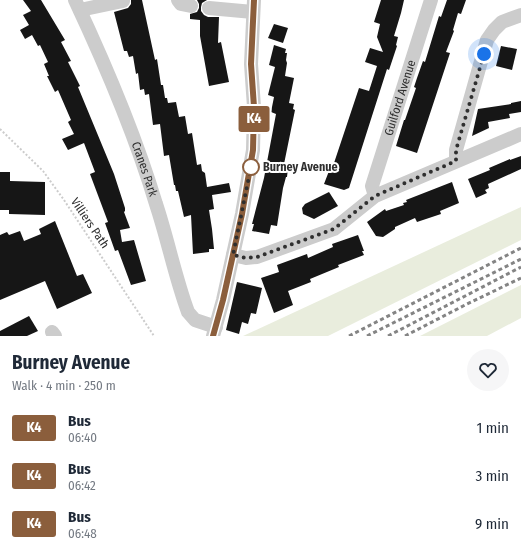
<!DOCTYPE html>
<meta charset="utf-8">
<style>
:root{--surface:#fff;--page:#f6f6f7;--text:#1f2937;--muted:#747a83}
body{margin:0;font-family:"Fira Sans Condensed",sans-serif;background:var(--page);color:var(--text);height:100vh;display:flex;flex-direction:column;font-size:15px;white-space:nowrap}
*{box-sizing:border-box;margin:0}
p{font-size:13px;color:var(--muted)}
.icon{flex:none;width:22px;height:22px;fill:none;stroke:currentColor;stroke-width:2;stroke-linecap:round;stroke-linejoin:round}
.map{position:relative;height:336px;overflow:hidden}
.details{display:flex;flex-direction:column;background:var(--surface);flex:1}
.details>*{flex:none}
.badge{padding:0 8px;border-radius:3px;font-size:14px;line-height:26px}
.you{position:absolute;width:20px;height:20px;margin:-10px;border:3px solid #fff;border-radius:50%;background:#1a73e8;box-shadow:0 0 0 6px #1a73e833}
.map>.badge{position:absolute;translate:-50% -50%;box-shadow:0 0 0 2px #fff}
.round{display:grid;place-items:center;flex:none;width:42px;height:42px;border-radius:21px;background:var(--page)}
.headline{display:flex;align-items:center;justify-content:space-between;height:68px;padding:0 12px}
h1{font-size:19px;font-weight:700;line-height:30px}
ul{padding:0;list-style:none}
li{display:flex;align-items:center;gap:12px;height:48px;padding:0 12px}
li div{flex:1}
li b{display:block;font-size:15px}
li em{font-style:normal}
li .badge{min-width:44px;font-weight:700;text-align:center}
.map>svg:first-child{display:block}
</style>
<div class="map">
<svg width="521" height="336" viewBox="0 0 521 336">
<rect width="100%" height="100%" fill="#fff"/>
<g fill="#e9eddd">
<polygon points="521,207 521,240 328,336 243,336"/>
<polygon points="521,285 521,318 487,336 420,336"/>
</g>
<g fill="#161616">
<polygon points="23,0 41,0 65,40 61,42 71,61 68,62 80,86 78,87 114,174 125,208 125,211 124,212 130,228 120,230 122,242 134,240 146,281 131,285 118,250 115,251 105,223 108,222 90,174 95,172 84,143 68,150 62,139 74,134 68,122 71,120 58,90 55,92 47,76 49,76 44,64 48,62 40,45 38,46 32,35 25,39 20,30 29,25 23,15 31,11"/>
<polygon points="131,0 142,0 155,60 157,59 161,85 163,85 165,98 167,98 168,103 176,102 179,117 185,116 188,134 192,133 197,165 201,164 202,171 205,173 207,187 229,183 231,192 212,195 214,209 209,210 212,229 214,249 209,249 209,252 193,254 191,215 184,217 178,191 176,191 175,185 174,185 169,155 164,156 160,124 153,125 149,94 145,95 144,89 140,90 138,73 136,74 133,56 129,57 127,51 124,51 114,12 128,8 131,4"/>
<polygon points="197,0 207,0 202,3 201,7 201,11 204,15 208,17 219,17 218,43 221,42 229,82 209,86 200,36 200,20 190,19 190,14 197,12 199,8 199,4"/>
<polygon points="381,0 404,0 401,13 394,36 398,37 396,45 397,46 389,70 387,69 349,188 344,190 324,184 329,171 331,172 359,88 369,91 377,66 365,62 370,48 383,52 377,37 380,24 374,22"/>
<polygon points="447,0 466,0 461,14 458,13 453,30 454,31 446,52 450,53 417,153 396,146 404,120 405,120 416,88 414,87 417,78 423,61 425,62 439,16 441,17"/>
<polygon points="274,24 288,28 283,43 268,38"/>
<polygon points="274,45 286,49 285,53 287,53 286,60 287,63 285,76 294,78 289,103 294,104 293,109 295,110 284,164 285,164 284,168 288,168 287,177 286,177 283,188 277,226 271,225 269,234 252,231 254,224 252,224 264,178 276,114 271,112 274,97 268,95 275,67 269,65"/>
<polygon points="501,46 517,49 512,70 496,66"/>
<polygon points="521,101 521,112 509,114 510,118 488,122 489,128 472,136 478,109 511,104 511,103"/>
<polygon points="521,156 521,169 488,184 489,188 485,190 487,193 476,198 468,179 490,170 489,168 510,159 510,160"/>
<polygon points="0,172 10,172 10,181 45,182 45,215 9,214 9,210 0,210"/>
<polygon points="452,182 459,203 440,211 441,214 417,222 415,218 395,227 395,229 383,237 376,236 367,222 385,209 386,211 404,205 403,203 407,202 406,200"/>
<polygon points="329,192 338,206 314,219 303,214 302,208 305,204"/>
<polygon points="55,221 77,276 83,274 92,293 57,309 45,281 0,300 0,235 7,232 9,235 20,231 24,241 41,234 39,229"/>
<polygon points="358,235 364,251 362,251 364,255 338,265 339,267 310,279 311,282 288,291 293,305 274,313 261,278 279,272 277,265 307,254 308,258 333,247 332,244"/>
<polygon points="237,282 262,288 256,314 251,313 248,324 242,322 239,334 226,330"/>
<polygon points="29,316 38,331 27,336 0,336 0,331"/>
</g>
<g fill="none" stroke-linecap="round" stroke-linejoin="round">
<polyline stroke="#ccc" stroke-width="2" stroke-dasharray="2 2" stroke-linecap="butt" points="0,129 43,171 64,200 154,336"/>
<g stroke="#ccc" stroke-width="14">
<path id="s1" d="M 75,0 C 106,66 135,134 156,204 C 168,240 175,277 188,312 L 195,320 L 216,327"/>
<polyline points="178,0 181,4 191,6"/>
<polyline points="209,8 253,12"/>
<polyline points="80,10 123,1"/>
<polyline points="456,161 456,150 487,40 494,30 502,22 521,15"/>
<path id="s2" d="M 375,196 L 372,186 L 431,0"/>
<polyline points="233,255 246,258 257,257 334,229 375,196 521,134"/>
<polyline points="52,332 55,336"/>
<polyline points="213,336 223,300 242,214 253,150 254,107 251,64 254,0"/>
</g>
<g stroke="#848484" stroke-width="3" stroke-dasharray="4 3" stroke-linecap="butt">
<polyline points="349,336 521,248"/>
<polyline points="367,336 521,259"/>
<polyline points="388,336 521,267"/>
<polyline points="405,336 465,305 521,278"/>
</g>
</g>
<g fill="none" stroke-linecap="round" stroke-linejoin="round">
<defs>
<polyline id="line" points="213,336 223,300 242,214 253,150 254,107 251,64 254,0"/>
</defs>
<use href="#line" stroke="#fff" stroke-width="9"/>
<use href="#line" stroke="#8b5e3c" stroke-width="6"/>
<polyline stroke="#2f2f2f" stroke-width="4" stroke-dasharray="0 7.2" points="251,167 233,255 246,258 257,257 334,229 375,196 456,161 456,150 484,54"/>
</g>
<circle fill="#fff" stroke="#8b5e3c" stroke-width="2" cx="251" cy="167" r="8"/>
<g text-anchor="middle" stroke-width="4" stroke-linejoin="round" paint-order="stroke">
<g font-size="12" fill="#2f2f2f" stroke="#fff">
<text dy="4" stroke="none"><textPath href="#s2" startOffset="103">Guilford Avenue</textPath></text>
<text dy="4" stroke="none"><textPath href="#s1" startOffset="183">Cranes Park</textPath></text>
<text transform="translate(90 223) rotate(56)" y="4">Villiers Path</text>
</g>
<g font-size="12" font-weight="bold" fill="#2f2f2f" stroke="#fff" text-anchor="start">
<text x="263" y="171">Burney Avenue</text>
</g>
</g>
</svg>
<div class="you" style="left:484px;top:54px"></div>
<b class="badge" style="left:254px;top:119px;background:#8b5e3c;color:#fff">K4</b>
</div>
<section class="details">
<div class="headline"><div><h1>Burney Avenue</h1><p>Walk · 4 min · 250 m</p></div><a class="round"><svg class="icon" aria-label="heart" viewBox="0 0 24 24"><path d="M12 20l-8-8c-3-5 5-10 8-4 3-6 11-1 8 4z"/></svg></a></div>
<ul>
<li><span class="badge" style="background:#8b5e3c;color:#fff">K4</span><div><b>Bus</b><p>06:40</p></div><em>1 min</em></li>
<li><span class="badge" style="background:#8b5e3c;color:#fff">K4</span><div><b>Bus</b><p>06:42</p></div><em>3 min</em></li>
<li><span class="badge" style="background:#8b5e3c;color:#fff">K4</span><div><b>Bus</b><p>06:48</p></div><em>9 min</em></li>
</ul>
</section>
